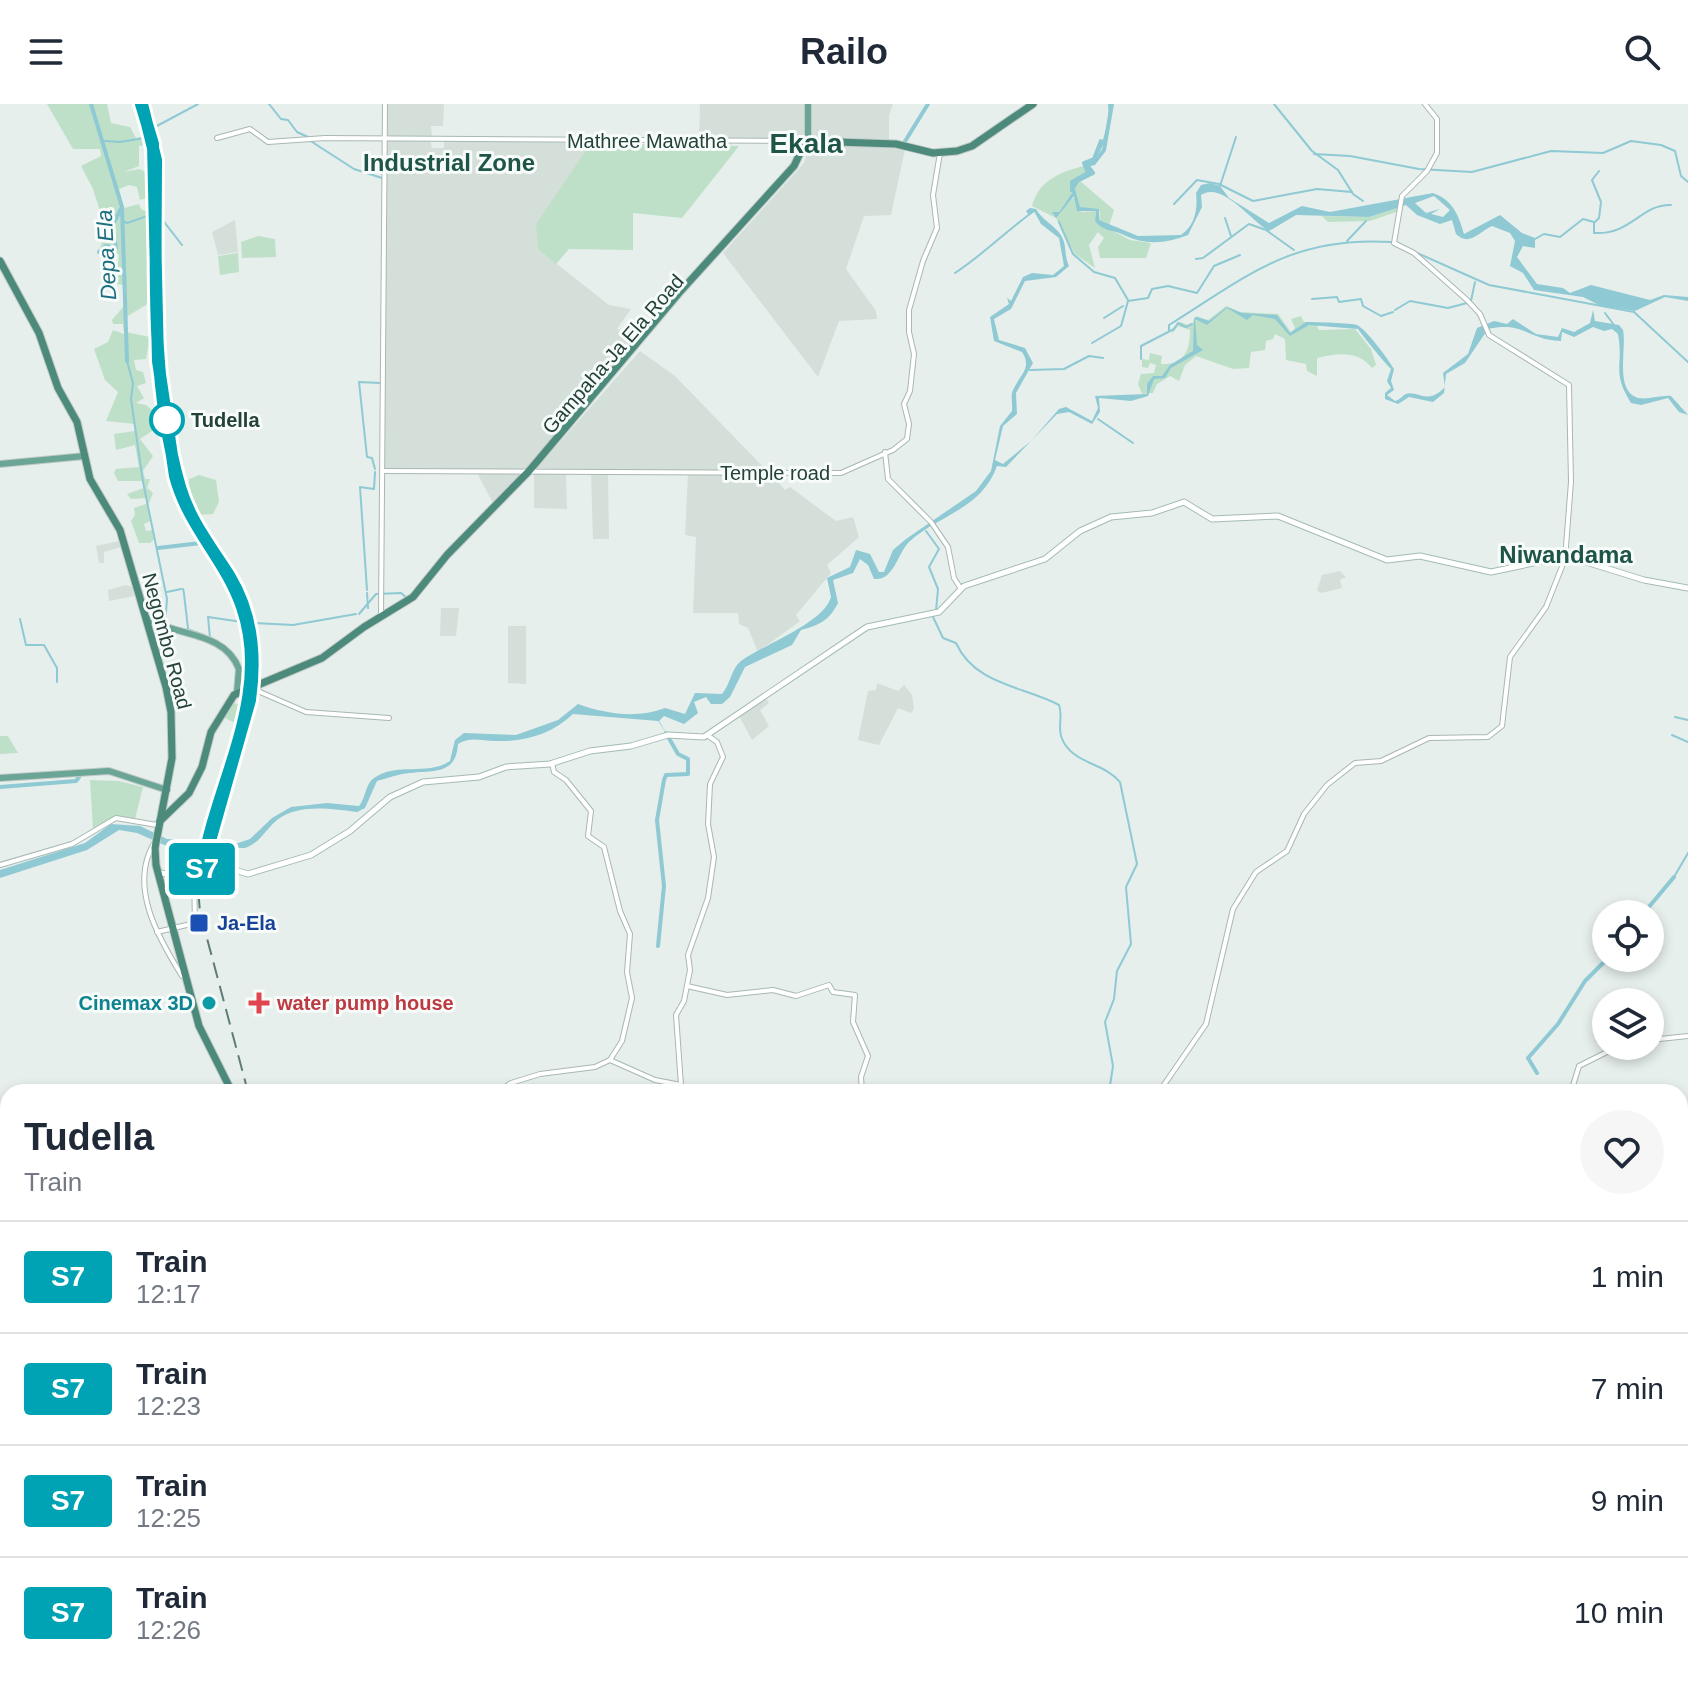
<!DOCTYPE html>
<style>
:root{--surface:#fff;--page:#f6f6f7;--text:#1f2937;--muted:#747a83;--line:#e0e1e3}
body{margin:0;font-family:Arial,sans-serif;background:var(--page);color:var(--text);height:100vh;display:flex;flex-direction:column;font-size:30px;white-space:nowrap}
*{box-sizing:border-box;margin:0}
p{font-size:26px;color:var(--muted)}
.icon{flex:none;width:44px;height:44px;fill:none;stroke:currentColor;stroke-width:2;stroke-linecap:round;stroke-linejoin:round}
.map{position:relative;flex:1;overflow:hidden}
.sheet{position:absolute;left:0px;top:980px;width:1688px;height:600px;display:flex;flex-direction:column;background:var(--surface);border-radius:24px 24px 0 0;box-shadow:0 4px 12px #0003}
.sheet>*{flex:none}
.badge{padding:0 16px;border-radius:6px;font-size:28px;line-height:52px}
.tools{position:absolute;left:1592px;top:796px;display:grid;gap:16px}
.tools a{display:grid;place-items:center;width:72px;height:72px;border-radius:50%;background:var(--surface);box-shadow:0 4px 12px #0003;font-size:40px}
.map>.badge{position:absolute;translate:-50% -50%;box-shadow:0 0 0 4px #fff}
.round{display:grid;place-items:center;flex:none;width:84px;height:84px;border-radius:42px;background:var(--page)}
.headline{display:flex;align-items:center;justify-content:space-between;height:136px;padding:0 24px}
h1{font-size:38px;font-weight:700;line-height:60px}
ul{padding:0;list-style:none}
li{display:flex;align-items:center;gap:24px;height:112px;padding:0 24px;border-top:2px solid var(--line)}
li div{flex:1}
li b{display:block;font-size:30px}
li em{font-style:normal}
li .badge{min-width:88px;font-weight:700;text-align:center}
header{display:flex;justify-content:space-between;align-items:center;height:104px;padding:0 24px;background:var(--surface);font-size:36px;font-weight:700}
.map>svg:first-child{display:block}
</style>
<header><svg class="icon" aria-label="menu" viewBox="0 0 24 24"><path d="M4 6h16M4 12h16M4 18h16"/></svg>Railo<svg class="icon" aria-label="search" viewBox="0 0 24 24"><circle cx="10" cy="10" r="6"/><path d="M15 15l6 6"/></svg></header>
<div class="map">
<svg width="1688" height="1580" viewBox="0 0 1688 1580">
<rect width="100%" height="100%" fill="#e6efeb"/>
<g fill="#d4dfda">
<polygon points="387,0 444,0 443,22 431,22 432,34 387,33"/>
<polygon points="700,0 804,0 804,31 795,36 699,36"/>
<polygon points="810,0 893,0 889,11 889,38 811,34"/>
<polygon points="387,35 430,36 432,44 444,44 444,36 591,39 537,120 538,145 609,201 631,205 617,225 641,233 535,357 493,399 475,365 383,365"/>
<polygon points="817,41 905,45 891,111 864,112 846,165 876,207 877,215 839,217 818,273 723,149 804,59 809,44"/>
<polygon points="235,116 238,148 218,151 212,128"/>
<polygon points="640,247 675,272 768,368 608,366 609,435 593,435 591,368 537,364"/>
<polygon points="534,369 566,369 567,405 534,404"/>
<polygon points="688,370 773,372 785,386 790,383 836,417 853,413 859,433 827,461 831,469 796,511 800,517 758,548 748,524 739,520 738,509 693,509 696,433 685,431"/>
<polygon points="119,437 121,443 104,448 104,459 99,459 96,442"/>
<polygon points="1340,467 1346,473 1340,476 1342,484 1321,489 1317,486 1322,471"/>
<polygon points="126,481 132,483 134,492 109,497 108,486"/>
<polygon points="441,504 459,504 456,532 440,532"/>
<polygon points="508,522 526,522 526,580 508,579"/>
<polygon points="877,579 898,587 904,581 912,591 914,605 911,609 898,604 879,641 858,636 868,587 876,586"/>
<polygon points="766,594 769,599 760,606 769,622 752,636 738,610"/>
</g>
<g fill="#bfe0c8">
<polygon points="47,0 107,0 111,19 130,23 136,34 149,31 151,41 139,42 139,62 124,68 139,65 148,69 150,93 140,96 137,83 129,81 119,85 124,104 139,100 141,105 152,110 147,151 151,190 146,201 126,213 126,228 150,233 146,255 134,256 136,266 143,268 146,279 137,282 144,294 136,299 146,301 160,314 158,323 140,335 153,352 143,367 145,375 150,375 147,384 153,389 148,402 150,417 144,420 146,427 153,426 155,434 150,439 139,439 131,417 135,411 134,404 146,400 146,394 131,395 127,390 144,384 142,377 118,377 114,369 116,365 139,363 135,341 116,346 114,330 135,327 135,320 106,317 118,288 105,276 94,245 108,238 113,226 124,230 123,220 113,220 112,216 124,202 124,181 109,179 105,165 118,159 119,151 107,143 98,150 106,126 93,85 81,62 101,52 100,45 73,45"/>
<polygon points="591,39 739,42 682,114 633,109 633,146 569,145 556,160 538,145 536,120"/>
<path d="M 1087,61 L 1093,69 L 1080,77 L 1114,106 L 1109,122 L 1099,116 L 1100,107 L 1080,103 L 1075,86 L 1055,113 L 1075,92 L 1081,108 L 1096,107 L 1095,117 L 1130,136 L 1151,139 L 1146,154 L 1100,154 L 1098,143 L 1104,134 L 1098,128 L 1089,141 L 1095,164 L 1075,150 L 1056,114 L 1032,102 C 1039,75 1063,67 1087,61 Z"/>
<polygon points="1399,103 1399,107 1370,117 1328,118 1322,112 1369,113"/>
<polygon points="258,132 275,135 276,153 242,154 241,138"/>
<polygon points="238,149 239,168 220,171 218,152"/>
<path d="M 1226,202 L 1240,208 L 1278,210 L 1291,228 L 1295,224 L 1291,215 L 1301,212 L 1304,218 L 1315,218 L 1319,226 L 1355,225 L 1371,245 L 1376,261 L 1372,264 C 1358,246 1337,249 1317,254 L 1317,272 L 1307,267 L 1306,260 L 1286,256 L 1285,235 L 1275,230 L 1273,235 L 1266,237 L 1265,246 L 1251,248 L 1249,264 L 1233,265 L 1196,252 L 1185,261 L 1179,277 L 1170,272 L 1157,280 L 1153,289 L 1142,290 L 1138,280 L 1141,270 L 1154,269 L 1156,261 L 1150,259 L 1148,264 L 1142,263 L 1142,255 L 1149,256 L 1150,249 L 1162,252 L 1161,260 C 1184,261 1190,247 1190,226 L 1178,222 L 1172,230 L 1173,224 L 1180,218 L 1191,222 L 1196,212 L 1208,216 Z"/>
<polygon points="199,371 216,376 219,398 213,410 198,411 190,394 189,375"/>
<polygon points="232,598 246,604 239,621 223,613"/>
<polygon points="0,632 8,632 18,649 0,650"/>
<polygon points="90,676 119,677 143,683 135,715 115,713 93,725"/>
<polygon points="683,1572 756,1572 755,1580 712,1580"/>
</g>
<g fill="#8ec9d4" fill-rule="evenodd">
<path d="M 1210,79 L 1220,82 L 1229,94 L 1269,119 L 1302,102 L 1330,108 L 1433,89 C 1453,96 1459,112 1464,130 L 1500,111 L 1522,129 L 1535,134 L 1535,144 L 1523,142 L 1517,153 L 1537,180 L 1563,184 L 1570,189 L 1591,181 L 1650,196 L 1664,191 L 1688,193 L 1688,197 L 1665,193 L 1635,207 L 1599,201 L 1583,193 L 1534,186 L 1523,169 L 1510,162 L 1515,137 L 1510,129 L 1492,122 C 1479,128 1469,143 1456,130 L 1452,116 L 1440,120 L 1417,111 L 1406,101 L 1369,113 L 1296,111 L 1269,127 C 1250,116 1222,77 1201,91 L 1202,103 L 1188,131 C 1166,140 1144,141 1124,131 C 1113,125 1105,129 1095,117 L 1096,107 L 1077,107 L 1074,92 L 1056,114 L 1052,108 L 1059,108 L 1075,85 L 1080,103 L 1099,105 L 1099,116 L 1138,132 L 1181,131 C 1195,121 1198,105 1196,89 L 1201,81 ZM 1434,92 L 1450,106 L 1443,113 L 1431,110 L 1440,105 L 1426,109 L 1415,99 Z"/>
<path d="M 1030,104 L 1036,105 C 1043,118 1060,123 1064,138 C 1066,146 1065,154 1069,162 L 1056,173 L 1025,177 L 1011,205 L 994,215 L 999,236 L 1025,244 L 1033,259 L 1016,289 L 1017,310 L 1003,322 L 995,356 L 1003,360 L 1031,337 L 1059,305 L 1066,303 L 1092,317 L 1098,304 L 1095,292 L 1147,290 L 1147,280 L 1153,272 L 1162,272 L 1170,261 L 1193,247 L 1194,214 L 1197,213 L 1209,217 L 1227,203 L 1242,209 L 1277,211 L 1290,229 L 1306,218 C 1312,218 1353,219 1357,221 C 1367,226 1388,255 1394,265 L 1391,277 L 1394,286 L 1387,291 L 1395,297 C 1400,296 1402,292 1406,290 C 1418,286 1427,302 1445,283 L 1443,269 L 1468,250 L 1477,224 L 1494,217 L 1507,220 L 1513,215 L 1536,230 L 1558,233 L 1562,224 L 1574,228 L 1590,219 L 1593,206 L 1595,217 L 1619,221 L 1623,226 C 1627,244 1614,287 1638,294 C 1648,296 1661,291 1671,292 L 1688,311 L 1679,308 L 1668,294 L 1641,301 L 1631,299 C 1611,266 1624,264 1618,230 L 1612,225 L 1604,227 L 1593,223 L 1574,233 L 1562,228 L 1561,237 C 1528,236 1524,217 1488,225 L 1465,259 L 1446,270 L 1444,289 L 1433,298 L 1409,293 L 1398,300 L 1385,295 L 1385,289 L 1391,284 L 1387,277 L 1391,265 C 1379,252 1369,240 1358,225 L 1309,221 L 1290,232 L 1275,215 L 1253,211 L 1247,216 L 1227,204 L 1207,221 L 1195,215 L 1197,241 L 1203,246 L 1171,264 L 1165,274 L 1154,275 L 1148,292 L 1131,297 L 1099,294 L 1100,308 L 1092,320 L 1069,308 L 1057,310 L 1006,363 L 997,362 C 981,406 938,411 909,438 C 897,450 894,477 874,475 L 868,461 L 860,455 L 853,469 L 833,476 L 838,499 C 829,517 819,521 801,526 L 792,541 L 745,563 L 730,593 L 722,600 L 711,600 L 706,593 L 694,598 L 698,609 L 684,620 L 664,612 L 659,617 L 667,630 L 658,617 L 573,610 C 552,630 525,638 496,637 C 481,637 471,632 458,640 C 456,671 434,666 410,669 C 398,670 388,674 377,677 L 365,704 L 357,708 C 333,705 298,699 277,716 C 265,726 260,739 245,744 L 169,743 L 137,729 L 119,726 L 87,746 L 0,774 L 0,766 L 85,739 L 111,720 L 140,722 L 167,735 L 238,739 L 250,735 L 272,714 L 291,703 L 327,699 L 359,702 C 366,694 365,680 374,674 C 397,658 428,672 450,657 L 455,636 L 464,629 L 516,631 L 558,616 L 578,600 C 606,610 637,615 665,604 L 685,610 L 695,589 L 722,590 C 730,581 731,565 741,557 C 763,541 824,519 831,493 L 827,474 L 850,463 L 856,446 L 870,450 L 879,468 L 884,468 L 893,446 L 906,435 L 976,387 L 991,367 L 1000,322 L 1012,307 C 1013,299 1010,293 1013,286 C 1019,272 1033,264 1022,248 L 994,237 L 990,213 L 1009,200 L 1007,194 L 1011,197 L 1023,173 L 1032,169 L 1053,171 L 1064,162 L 1059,134 L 1041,120 L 1034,107 L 1028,110 L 1026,107 Z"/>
</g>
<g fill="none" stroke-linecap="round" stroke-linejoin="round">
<g stroke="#8ec9d4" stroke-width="2">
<polyline points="269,0 281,15 288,16 297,28 308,33"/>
<polyline points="1274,0 1312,47 1338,66 1353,90 1363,97"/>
<polyline points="154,32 155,23 198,0"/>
<polyline points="309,36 354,65 382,74"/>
<polyline points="105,37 120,38 150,33"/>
<polyline points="1314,50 1350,52 1419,65 1472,68 1551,47 1603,49 1631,37 1661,41 1675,47 1681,72 1688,78"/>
<polyline points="1220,82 1236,33"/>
<path d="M 1073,88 L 1073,79 L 1091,70 L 1084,60 C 1103,56 1111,16 1109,0"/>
<polyline points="1174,100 1197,76 1219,80 1253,97 1317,85 1352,88"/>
<polyline points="158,110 182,141"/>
<polyline points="1225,114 1231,132"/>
<polyline points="123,117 127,119 153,110"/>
<polyline points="1059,118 1073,150 1094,168 1115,174 1128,196"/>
<polyline points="1595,118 1599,114 1601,98 1592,76 1599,67"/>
<path d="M 1535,135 L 1544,130 L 1560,133 L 1583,115 L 1594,118 L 1594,129 C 1632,131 1641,100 1671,101"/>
<polyline points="1347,137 1366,117"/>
<polyline points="1415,148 1489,181 1634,208 1688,258"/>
<polyline points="1196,155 1203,154 1249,120 1266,126 1294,146"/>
<path d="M 955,169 C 984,150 1006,127 1034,107"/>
<polyline points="1312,195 1337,193 1339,198 1361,195 1363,202 1381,212 1393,208"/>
<polyline points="1471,197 1475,178"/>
<polyline points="1395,206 1410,197 1448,204 1467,199"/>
<polyline points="1605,209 1614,221"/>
<polyline points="1104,214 1123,202"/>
<path d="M 1169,226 L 1169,221 C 1249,171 1292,132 1391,138"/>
<polyline points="1092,239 1121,222 1128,197 1148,194 1152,185 1168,182 1197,189 1214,162 1240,151"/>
<polyline points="1141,255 1141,242 1174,225 1178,219 1186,223 1192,220"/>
<polyline points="127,257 133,279 131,295 143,378 167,495 165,521"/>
<polyline points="1030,266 1064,265 1089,252 1103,254"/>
<polyline points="1098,315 1133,339"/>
<polyline points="375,365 372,354 367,353 359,278 380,279"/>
<polyline points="926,427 939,445 929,463 938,485 936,507"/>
<polyline points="183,485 184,489"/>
<polyline points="367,486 360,383 374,385 375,368"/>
<polyline points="167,488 181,485"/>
<polyline points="367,489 368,504"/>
<polyline points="184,490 188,524"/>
<polyline points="359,510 376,490 401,489 407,494"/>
<path d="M 933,513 L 943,534 L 956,539 C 975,581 1023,582 1059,601 C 1063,611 1058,621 1061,632 C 1070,660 1104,658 1120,678 L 1137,760 L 1126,783 L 1131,840 L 1117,867 L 1114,895 L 1105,918 L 1113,962 L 1109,988"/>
<polyline points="20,515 26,541 44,541 57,564 57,578"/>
<polyline points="253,519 293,521 356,510"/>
<polyline points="187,525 204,531"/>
<polyline points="210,534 208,513 249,519"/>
<polyline points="163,543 164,526"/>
<polyline points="1675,613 1688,616"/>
<polyline points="1672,631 1688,638"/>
<polyline points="1674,773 1688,749"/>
<polyline points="715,1572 747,1580"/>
<polyline points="528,1580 529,1572"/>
</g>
<g stroke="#8ec9d4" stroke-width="4">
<polyline points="91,0 122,103 127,257"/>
<polyline points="904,39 928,0"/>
<polyline points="1072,86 1077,77 1093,69 1087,61 1094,59 1104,46 1112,0"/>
<polyline points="1072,86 1072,78 1088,69 1084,59 1094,55 1101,37"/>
<polyline points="99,148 106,142 116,144 112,122 121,105"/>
<polyline points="158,444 201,439"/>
<polyline points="0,683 76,677 79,673"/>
<polyline points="1643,810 1674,773"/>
<polyline points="658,842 664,782 657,716 664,676 666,671 688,670 688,655 678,650 666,629"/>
<polyline points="1537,969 1528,954 1558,920 1585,877 1608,854"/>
</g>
<polyline stroke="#8ec9d4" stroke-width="5" points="52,1580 54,1572"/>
<defs>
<g id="tertiary">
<polyline points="217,34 250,25 268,38 325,34 803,37"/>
<polyline points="885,348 888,375 931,418 948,443 954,474 961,485"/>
<polyline points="382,367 841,369 893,346 907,335 909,320 904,300 910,287 914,250 909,228 909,206 923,157 937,124 933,91 940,49"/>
<polyline points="381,512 385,0"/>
<polyline points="256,583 260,588 306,608 389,614"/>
<path d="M 153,741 C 129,784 159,835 182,872"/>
<polyline points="0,761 72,740 116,714 157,721"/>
<polyline points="157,828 195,819 194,772"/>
<polyline points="687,882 727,891 773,886 796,892 829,881 833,888 855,891 853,918 868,952 861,973 862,988"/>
<polyline points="1650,936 1688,932"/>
<polyline points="610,956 655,976 681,981"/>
<polyline points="681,981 676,911 684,897 690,866 688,851 708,794 714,753 708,720 710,680 723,653 717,638 707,631"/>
<polyline points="498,988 511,979 540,970 595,963 610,956 622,937 632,894 627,868 630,830 620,807 604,743 588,732 591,707 566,676 554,668 552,659"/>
<polyline points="674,988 681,981"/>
<polyline points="1159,988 1206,920 1233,805 1256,768 1287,747 1304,710 1327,681 1355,659 1381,657 1429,634 1488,633 1502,622 1510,553 1546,503 1565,455 1571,378 1569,281 1489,231 1480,210 1467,196 1414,149 1394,139 1402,92 1427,67 1437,49 1437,15 1425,0"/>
<polyline points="1571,988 1579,962 1619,942"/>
<polyline points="1680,1082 1688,1081"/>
<polyline points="1680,1281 1688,1279"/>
<polyline points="0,1401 8,1400"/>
<polyline points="1680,1464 1688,1464"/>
<polyline points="931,1572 934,1580"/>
<polyline points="1395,1572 1405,1576 1410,1572"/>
<polyline points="1628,1572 1649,1580"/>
<polyline points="1113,1580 1113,1572"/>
<polyline points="1368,1580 1370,1572"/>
</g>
<polyline id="secondary" points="158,769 194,772 228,764 248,770 311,751 350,727 390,693 423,678 479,673 506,663 550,660 590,647 631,642 668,631 704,633 867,523 939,508 964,482 1045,455 1080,427 1111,413 1152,409 1184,398 1212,415 1278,412 1387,456 1420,452 1491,468 1557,454 1586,458 1644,476 1688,484"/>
<g id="primary">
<polyline points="808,0 808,36"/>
<polyline points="0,360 85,352"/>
<path d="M 147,514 C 175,533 224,526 239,565 L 237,588"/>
<polyline points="0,674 109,667 167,686"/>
</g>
<g id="trunk">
<polyline points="808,37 896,40 933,49 957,47 972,42 1033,0"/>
<polyline points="0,157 39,229 58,284 77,318 90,375 120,426 166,583 171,608 172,654 155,744 156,761 199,922 232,988"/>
<polyline points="160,717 189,689 202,663 211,628 234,591 322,554 364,523 413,493 447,451 529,367 679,189 794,62 804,41"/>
<polyline points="355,1572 357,1580"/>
</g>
</defs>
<use href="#tertiary" stroke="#a8b8b2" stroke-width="6"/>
<use href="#secondary" stroke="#a4bbb3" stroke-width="7"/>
<use href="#primary" stroke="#c2cac8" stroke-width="8"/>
<use href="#trunk" stroke="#c2cac8" stroke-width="9"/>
<use href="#tertiary" stroke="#fff" stroke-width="4"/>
<use href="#secondary" stroke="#fff" stroke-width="5"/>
<use href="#primary" stroke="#6aa596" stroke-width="6"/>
<use href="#trunk" stroke="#4c8a7c" stroke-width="7"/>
<g stroke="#5f7d75" stroke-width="2" stroke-dasharray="16 8" stroke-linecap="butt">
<path d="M 141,0 C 160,54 155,111 156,168 C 157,236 160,305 176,373 C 190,439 252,483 252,554 C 252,634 204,705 198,784 L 200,808 L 248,988"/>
<polyline points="467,1572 468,1580"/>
</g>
</g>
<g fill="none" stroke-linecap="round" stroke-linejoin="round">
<defs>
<path id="line" d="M 141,0 L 153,40 L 158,257 L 175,372 C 188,422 226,456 242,503 C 273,592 216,678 202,765 L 250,596 C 256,554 253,511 230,473 C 211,443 190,417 180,383 C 150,279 156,162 156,56 L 142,0"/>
</defs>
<use href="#line" stroke="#fff" stroke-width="18"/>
<use href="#line" stroke="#00a3b4" stroke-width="12"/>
</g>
<circle fill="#fff" stroke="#00a3b4" stroke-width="4" cx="167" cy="316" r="16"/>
<rect fill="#1a4fb4" stroke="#f7fbf9" stroke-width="3" x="189" y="809" width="20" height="20" rx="4"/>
<circle fill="#0f9aa8" stroke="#f7fbf9" stroke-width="3" cx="209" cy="899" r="8"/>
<path fill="#e0444e" stroke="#f7fbf9" stroke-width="3" d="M255 887h8v8h8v8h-8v8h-8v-8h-8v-8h8z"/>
<g text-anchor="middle" stroke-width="6" stroke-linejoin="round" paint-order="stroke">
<g font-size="20" fill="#24423a" stroke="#f7fbf9">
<text x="647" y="44">Mathree Mawatha</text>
<text transform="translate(613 250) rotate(-49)" y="7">Gampaha-Ja Ela Road</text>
<text x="775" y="376">Temple road</text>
<text transform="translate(167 537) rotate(75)" y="7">Negombo Road</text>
</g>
<g font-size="20" font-weight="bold" fill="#24423a" stroke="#f7fbf9" text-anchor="start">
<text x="191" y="323">Tudella</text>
</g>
<g font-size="20" font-weight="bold" fill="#164399" stroke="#f7fbf9" text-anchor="start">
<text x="217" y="826">Ja-Ela</text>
</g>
<g font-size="20" font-weight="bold" fill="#0d838f" stroke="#f7fbf9" text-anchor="end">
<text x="193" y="906">Cinemax 3D</text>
</g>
<g font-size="20" font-weight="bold" fill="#be3a42" stroke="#f7fbf9" text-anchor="start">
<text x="277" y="906">water pump house</text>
</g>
<g font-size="22" font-style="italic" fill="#1c6f80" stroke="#f7fbf9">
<text transform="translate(106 151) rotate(-93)" y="8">Depa Ela</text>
</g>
<g font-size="24" font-weight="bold" fill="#1f5548" stroke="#f7fbf9">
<text x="449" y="67">Industrial Zone</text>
<text x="1566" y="459">Niwandama</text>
</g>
<g font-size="28" font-weight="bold" fill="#1f5548" stroke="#f7fbf9">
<text x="806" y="49">Ekala</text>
</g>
</g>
</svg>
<div class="tools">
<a><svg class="icon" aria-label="locate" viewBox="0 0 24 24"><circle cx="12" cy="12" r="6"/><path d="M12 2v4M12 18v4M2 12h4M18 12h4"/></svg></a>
<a><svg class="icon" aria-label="layers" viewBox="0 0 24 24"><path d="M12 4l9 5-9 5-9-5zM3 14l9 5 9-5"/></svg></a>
</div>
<b class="badge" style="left:202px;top:765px;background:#00a3b4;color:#fff">S7</b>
<section class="sheet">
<div class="headline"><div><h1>Tudella</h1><p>Train</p></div><a class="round"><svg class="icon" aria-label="heart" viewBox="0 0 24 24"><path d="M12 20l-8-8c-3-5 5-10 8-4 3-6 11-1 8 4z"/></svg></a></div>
<ul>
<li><span class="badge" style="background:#00a3b4;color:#fff">S7</span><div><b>Train</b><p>12:17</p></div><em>1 min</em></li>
<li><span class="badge" style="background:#00a3b4;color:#fff">S7</span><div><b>Train</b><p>12:23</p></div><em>7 min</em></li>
<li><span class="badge" style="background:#00a3b4;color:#fff">S7</span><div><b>Train</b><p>12:25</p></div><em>9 min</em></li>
<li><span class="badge" style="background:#00a3b4;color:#fff">S7</span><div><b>Train</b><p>12:26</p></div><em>10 min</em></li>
</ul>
</section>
</div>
